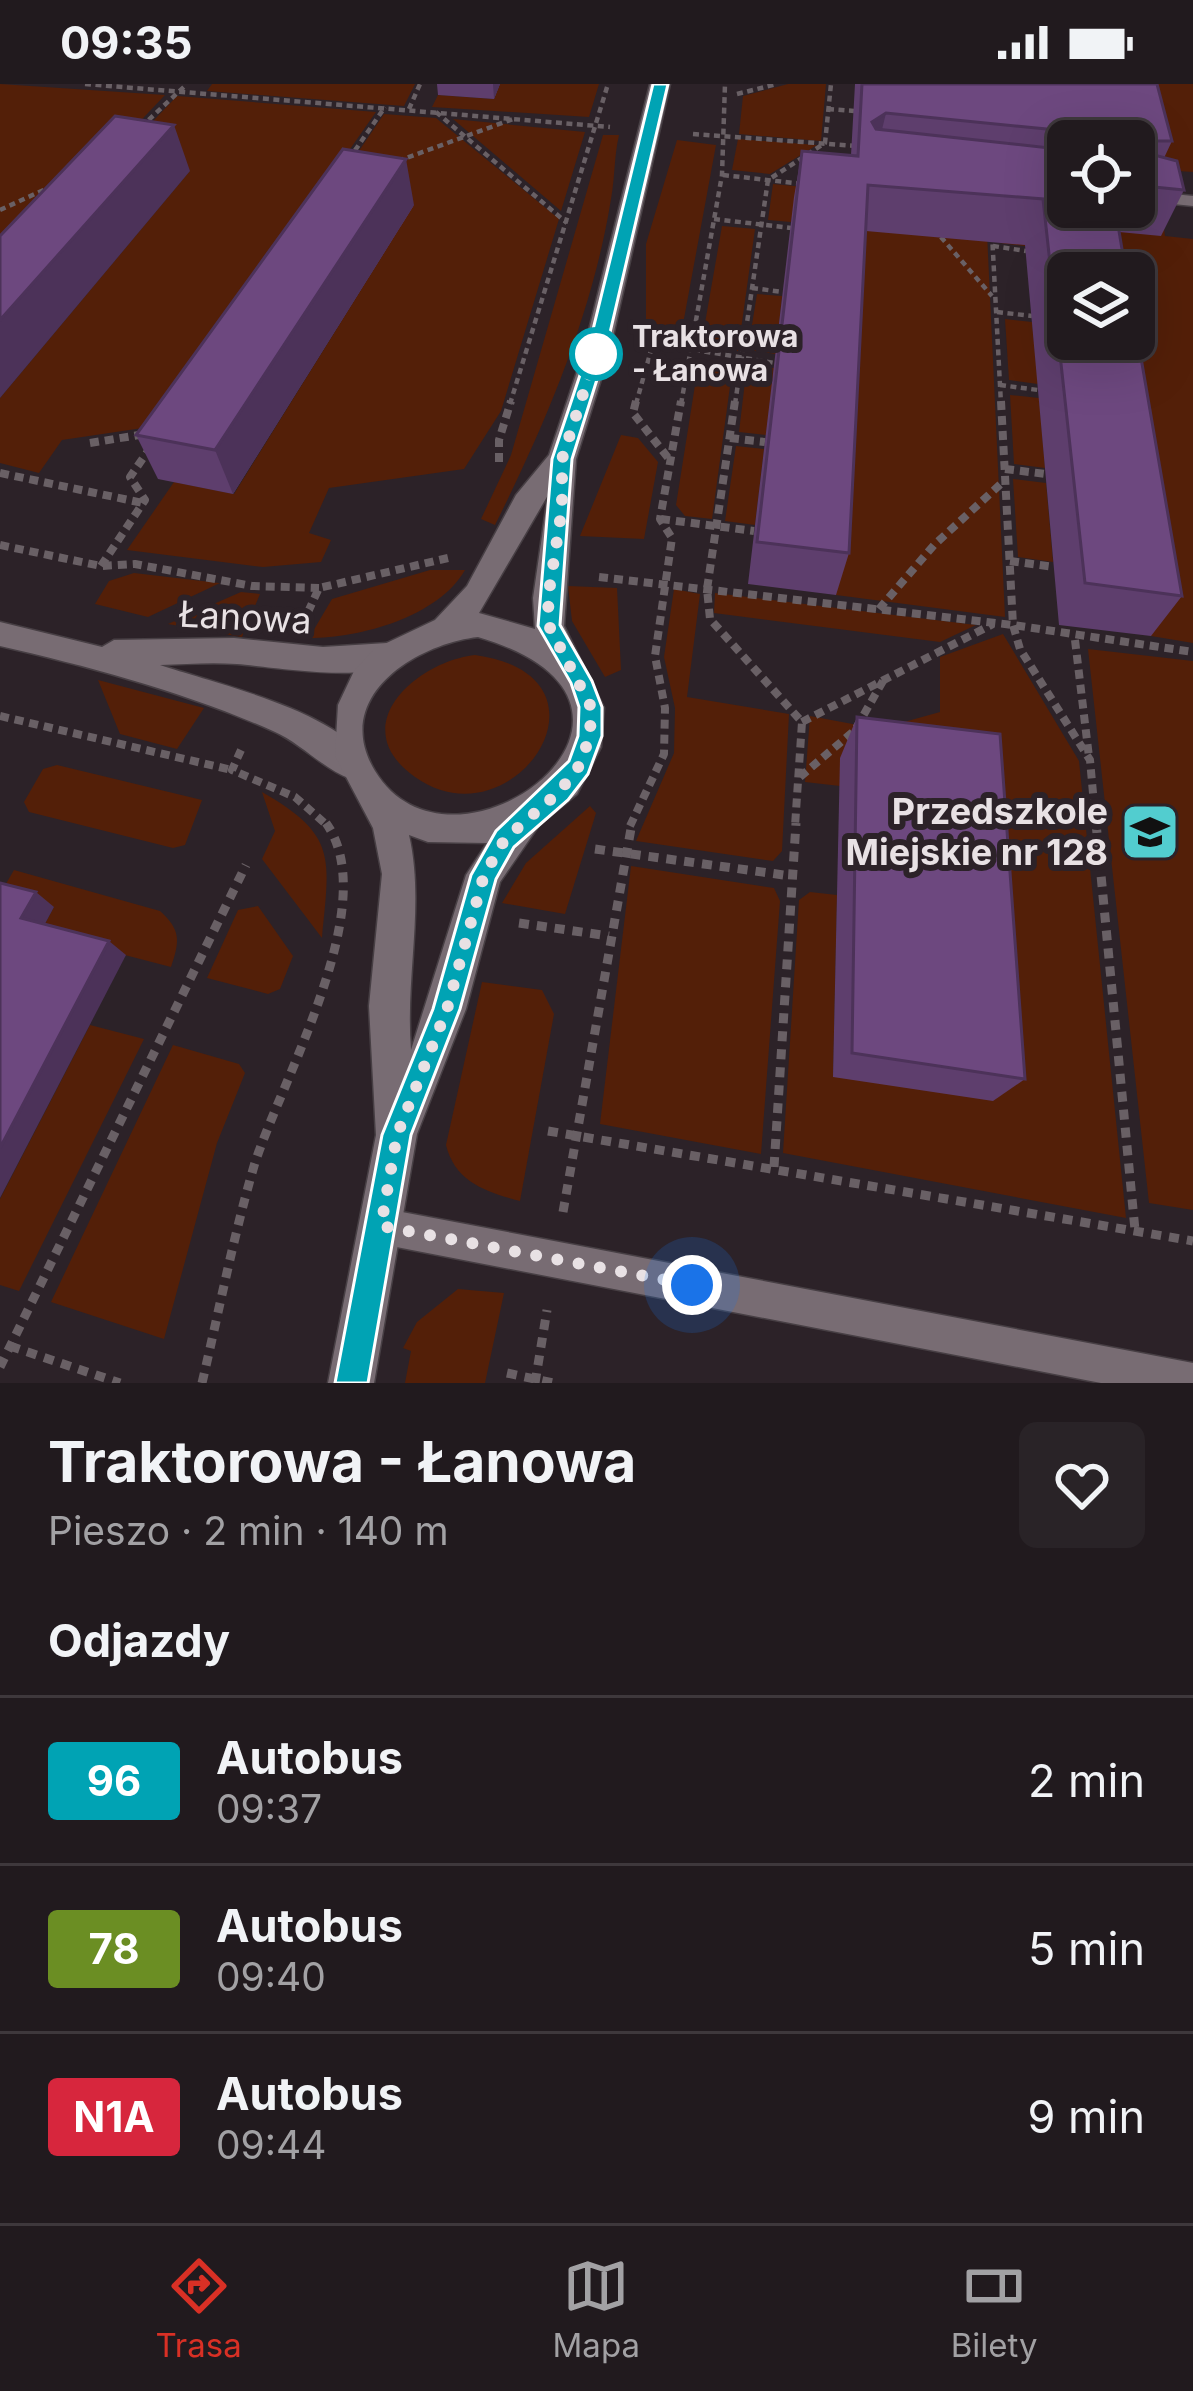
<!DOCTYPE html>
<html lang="pl">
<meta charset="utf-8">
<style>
:root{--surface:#211a1e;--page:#292327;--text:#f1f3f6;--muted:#a2a1a4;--line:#3e383c;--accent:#d93025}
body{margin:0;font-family:Inter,sans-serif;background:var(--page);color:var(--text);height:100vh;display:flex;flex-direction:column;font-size:45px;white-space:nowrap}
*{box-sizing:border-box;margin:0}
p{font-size:39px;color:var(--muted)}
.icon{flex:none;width:66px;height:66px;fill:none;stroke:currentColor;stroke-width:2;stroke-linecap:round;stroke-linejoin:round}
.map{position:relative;height:1299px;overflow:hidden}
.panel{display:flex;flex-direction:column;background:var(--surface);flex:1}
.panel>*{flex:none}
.badge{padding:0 24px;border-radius:9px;font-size:42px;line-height:78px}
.tools{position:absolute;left:1047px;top:36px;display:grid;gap:24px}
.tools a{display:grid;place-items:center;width:108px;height:108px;border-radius:18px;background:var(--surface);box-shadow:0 12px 48px #0002,0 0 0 3px var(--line);font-size:60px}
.you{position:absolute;width:60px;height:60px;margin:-30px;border:9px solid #fff;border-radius:50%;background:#1a73e8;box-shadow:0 0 0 18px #1a73e833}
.map>.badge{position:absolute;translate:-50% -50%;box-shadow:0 0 0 6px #fff}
h2{padding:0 48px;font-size:45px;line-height:108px}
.round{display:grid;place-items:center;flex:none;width:126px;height:126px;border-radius:18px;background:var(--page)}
.head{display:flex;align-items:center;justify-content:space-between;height:204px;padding:0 48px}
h1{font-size:57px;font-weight:700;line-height:90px}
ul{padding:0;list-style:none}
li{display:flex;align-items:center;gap:36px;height:168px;padding:0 48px;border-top:3px solid var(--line)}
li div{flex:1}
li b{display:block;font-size:45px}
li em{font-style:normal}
li .badge{min-width:132px;font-weight:700;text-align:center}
.status{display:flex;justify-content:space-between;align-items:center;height:84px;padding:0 60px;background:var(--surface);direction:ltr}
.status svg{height:33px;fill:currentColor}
.tabs{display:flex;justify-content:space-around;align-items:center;height:168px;border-top:3px solid var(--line);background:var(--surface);font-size:33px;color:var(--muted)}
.tabs a{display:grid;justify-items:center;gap:6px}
.tabs .active{color:var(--accent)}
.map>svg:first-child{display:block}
</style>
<div class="status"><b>09:35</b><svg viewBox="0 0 49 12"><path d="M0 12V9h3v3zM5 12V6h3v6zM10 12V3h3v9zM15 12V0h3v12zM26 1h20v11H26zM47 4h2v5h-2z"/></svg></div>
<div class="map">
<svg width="1193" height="1299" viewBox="0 0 1193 1299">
<rect width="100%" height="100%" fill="#2c2228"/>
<g fill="#531f08">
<polygon points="0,0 165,11 0,185"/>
<polygon points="212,0 415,0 404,22 207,7"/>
<polygon points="500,0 599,0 589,33 432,23 438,11 494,15"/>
<polygon points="788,0 826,0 821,57 739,50 743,12"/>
<polygon points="1128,0 1193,0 1193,88 1134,84 1141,66"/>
<polygon points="177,12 376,28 156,342 62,356 39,389 0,379 0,314 189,88 94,99"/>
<polygon points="384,30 436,34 559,135 501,327 464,385 329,404 309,449 331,456 321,478 263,483 127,466 174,398 234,410 413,122 314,133"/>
<polygon points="453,35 585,48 561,127"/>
<path d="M 603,51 L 619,51 C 614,72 615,94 611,115 C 593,228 546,339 495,441 L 481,435 L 511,371 Z"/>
<polygon points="738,55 817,61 770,90 732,86"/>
<polygon points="677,56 716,61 681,251 646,246 646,160"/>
<polygon points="773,100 931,115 987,149 1005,533 836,511 859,120 795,113 791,138 768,136"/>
<polygon points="999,123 1163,137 1165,152 1193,155 1193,559 1151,552 1134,189 1098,189 1023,135 1025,162 1000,159"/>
<polygon points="722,142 755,145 738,267 701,262"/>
<polygon points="757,210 782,212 776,270 748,266"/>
<polygon points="1005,235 1032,238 1038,300 1009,296"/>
<polygon points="699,276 733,280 712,435 685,432 676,421"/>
<polygon points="747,281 774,284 766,351 739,348"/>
<polygon points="1010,311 1039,314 1045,384 1014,380"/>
<polygon points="621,351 638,354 658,378 644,455 580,452"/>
<polygon points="736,362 764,365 755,441 725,437"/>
<polygon points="1013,395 1046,399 1053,478 1018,473"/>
<path d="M 430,486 L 465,486 C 438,533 360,554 309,554 L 332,515 Z"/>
<polygon points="134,489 219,499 220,499 148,533 95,520 109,497"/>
<polygon points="568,502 617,504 621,586 605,593 572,537"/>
<polygon points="674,505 700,510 687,613 789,630 782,767 773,777 636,757 674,669 675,624 664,573"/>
<polygon points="241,508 260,510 242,553 168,540"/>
<polygon points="715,509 976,541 940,558 714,529"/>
<polygon points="1003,550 1079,677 1126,1134 783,1069 799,816 810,808 837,811 833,992 993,1016 840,702 805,698 810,632 879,645 940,628 940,573"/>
<polygon points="1088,565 1193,577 1193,1126 1149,1119"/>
<path d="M 475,571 C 628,592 513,763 415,693 C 344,643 415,578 475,571 Z"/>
<polygon points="98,596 204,624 177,665 120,650"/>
<polygon points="57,681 202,716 185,761 173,764 29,728 24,718 43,685"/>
<path d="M 262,708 C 337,751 330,773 322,854 L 262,775 L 275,747 Z"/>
<polygon points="590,722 596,729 565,830 502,819 526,779"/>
<polygon points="631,782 774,804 780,817 761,1070 600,1040"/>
<path d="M 14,786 L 160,827 C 181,846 180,857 171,883 L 40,849 L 54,823 L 0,810 Z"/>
<polygon points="258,822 293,872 280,905 268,910 207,894 238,826"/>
<path d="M 482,898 L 542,906 L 554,930 L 520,1117 C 486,1108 455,1098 446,1061 Z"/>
<polygon points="90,941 144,955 19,1207 0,1201 0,1115"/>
<polygon points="173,961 239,980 245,989 217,1059 164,1255 51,1218"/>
<polygon points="458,1205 504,1209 485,1299 405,1299 411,1267 403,1264 417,1238"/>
</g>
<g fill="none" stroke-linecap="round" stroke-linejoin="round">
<defs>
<g id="service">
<polygon points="1134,106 1193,112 1193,122 1134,116"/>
<polygon points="381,1124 1193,1279 1193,1299 1101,1299 381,1160 369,1154 363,1142 369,1130"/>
</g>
<path id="minor" d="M 0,538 L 102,563 L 114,556 L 234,554 L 323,563 L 387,559 L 403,572 C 387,603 269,582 237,580 C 212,578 186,580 160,581 C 213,599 343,628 368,680 L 363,690 L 351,695 C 323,685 301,659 273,647 C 187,609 92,583 0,562 Z"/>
<path id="secondary" d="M 650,0 L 670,0 L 609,270 L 576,375 L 564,542 L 604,624 L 601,663 L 577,710 L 540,740 L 500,798 L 466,925 L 417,1050 L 374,1299 L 328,1299 L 376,1051 L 369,922 L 382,790 L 373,744 L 335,672 L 338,621 L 354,587 L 374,565 L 435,536 L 467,502 L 516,411 L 549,371 L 583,270 ZM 548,411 L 533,514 L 535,545 L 479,529 ZM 478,553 C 710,621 454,817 375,687 C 330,613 416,560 478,553 ZM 409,751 L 428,758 L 487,759 L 466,791 L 411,966 C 405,894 425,821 409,751 Z"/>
</defs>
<use href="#service" stroke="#473f44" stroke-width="3"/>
<use href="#minor" stroke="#473f44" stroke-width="3"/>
<use href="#secondary" stroke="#473f44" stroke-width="3"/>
<g stroke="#696065" stroke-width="4.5" stroke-dasharray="6 4.5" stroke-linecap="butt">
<polyline points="85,0 610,43"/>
<polyline points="737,10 777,0"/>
<polyline points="409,25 420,0"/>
<polyline points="828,25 854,27"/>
<polyline points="436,28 567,139"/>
<polyline points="141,43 187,0"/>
<polyline points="693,50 857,62"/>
<polyline points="349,75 385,23"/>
<polyline points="398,77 513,35"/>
<polyline points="723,91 803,100"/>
<polyline points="0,126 50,103"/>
<polyline points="714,135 791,144"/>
<polyline points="934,145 992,212"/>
<polyline points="992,150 1001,320"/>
<polyline points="993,162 1026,167"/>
<polyline points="752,204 783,208"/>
<polyline points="997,228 1032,232"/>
<polyline points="1000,301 1038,306"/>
<polyline points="510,320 608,0"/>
<polyline points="636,320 653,259 775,279"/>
<polyline points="681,320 722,91 725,0"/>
<polyline points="735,320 768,96 825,59 831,0"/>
</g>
<g stroke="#696065" stroke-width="8" stroke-dasharray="9 6" stroke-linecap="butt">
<polyline points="636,317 633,329 669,375"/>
<polyline points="735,317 707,505 710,535 802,638 795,742"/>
<polyline points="1001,317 1013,541 1020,565 1090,676 1096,742"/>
<polyline points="730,354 765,358"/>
<polyline points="90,359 145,350"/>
<polyline points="499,378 499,356 511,317"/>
<polyline points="1005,385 1046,390"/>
<polyline points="0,389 143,419"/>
<polyline points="661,435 754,447"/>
<polyline points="0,461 101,482 135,480 252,502 319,504"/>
<polyline points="1010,477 1054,483"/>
<polyline points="101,482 145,416 130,393 150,364"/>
<polyline points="599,493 1013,541 1193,568"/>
<polyline points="879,525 934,461 1004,397"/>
<polyline points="308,528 319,504 448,474"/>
<polyline points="1075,556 1089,673"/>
<polyline points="0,632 232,686"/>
<polyline points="802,638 993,540"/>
<polyline points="241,666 232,686 295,713 328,742"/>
<polyline points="800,693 855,646 883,597"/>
<polyline points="630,742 664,670 665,624 655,572 672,454 660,435 681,317"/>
</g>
<g stroke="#696065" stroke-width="9" stroke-dasharray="10 8" stroke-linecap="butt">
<polyline points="1096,739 1135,1146"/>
<polyline points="595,765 791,792"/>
<polyline points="519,839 609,852"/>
<polyline points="548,1047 1193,1157"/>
<polyline points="774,1083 796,739"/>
<polyline points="563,1128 632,739"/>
<polyline points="10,1262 120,1299"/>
<polyline points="0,1283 246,781"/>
<polyline points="507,1289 553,1299"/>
<path d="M 202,1299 C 219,1227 233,1154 254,1082 C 280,998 384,820 326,739"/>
<polyline points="535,1299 547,1226"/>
</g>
<use href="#service" fill="#786c73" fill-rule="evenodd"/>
<use href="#minor" fill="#786c73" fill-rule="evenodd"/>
<use href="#secondary" fill="#786c73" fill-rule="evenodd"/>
</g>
<g fill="#5e3e6d" fill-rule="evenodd">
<polygon points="437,0 500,0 494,15 438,11"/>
<path d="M 855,0 L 1157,0 L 1172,57 L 1164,74 L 1184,106 L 1161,152 L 1119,148 L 1182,512 L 1151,552 L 1059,541 L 1025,161 L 866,147 L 849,469 L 836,511 L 748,500 L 794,113 L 802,67 L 851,71 ZM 1068,57 L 1134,57 L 1134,123 L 1068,123 Z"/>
<polygon points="414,121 233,410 158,395 136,351"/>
<polygon points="857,633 1025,995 993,1017 833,993 840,674"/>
</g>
<g fill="#4c3259">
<polygon points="493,0 500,0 494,15"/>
<polygon points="886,29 875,75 872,38"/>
<polygon points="174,41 190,87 0,314 0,236"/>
<polygon points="406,75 414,121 233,410 215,366"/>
<polygon points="36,808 54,823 40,849 21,834"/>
<polygon points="109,857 126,871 0,1114 0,1064"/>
</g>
<g fill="#6d487f" stroke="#4c3259" stroke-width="3">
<polygon points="862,0 1157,0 1172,57 1152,57 1150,70 1177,77 1184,106 1134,101 1134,57 1089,57 1087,49 886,29 872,38 876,45 1068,66 1068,123 1115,123 1126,189 1068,189 1068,255 1134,255 1134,233 1182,512 1085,499 1043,115 868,101 849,469 757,458 802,67 858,72"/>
<polygon points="115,32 174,41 0,236 0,152"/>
<polygon points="343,65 406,75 215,366 136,351"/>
<polygon points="857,633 1000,650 1025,995 852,969"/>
<polygon points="0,799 36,808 21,834 109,857 0,1064"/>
</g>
<polygon fill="#00a3b4" stroke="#fff" stroke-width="3" points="653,0 668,0 605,270 572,375 560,541 592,597 602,623 602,652 588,690 568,716 514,763 496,795 460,925 411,1051 368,1299 335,1299 382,1051 433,925 471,791 496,747 569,677 578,652 579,623 571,599 538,542 552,375 587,270"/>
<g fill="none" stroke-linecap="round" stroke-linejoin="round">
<polyline stroke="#e8e1e4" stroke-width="12" stroke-dasharray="0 21.6" points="596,270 562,375 562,424 548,514 549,542 591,623 590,652 579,682 559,708 505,755 484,791 447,925 397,1051 381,1142 692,1201"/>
</g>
<defs>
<symbol id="school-square" viewBox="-11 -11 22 22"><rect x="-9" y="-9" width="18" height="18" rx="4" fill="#52cdcf" stroke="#2c2228"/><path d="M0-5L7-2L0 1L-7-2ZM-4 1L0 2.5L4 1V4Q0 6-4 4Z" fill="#111"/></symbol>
</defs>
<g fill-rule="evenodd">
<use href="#school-square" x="1117" y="715" width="66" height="66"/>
</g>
<circle fill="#fff" stroke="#00a3b4" stroke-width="6" cx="596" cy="270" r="24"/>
<g text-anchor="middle" stroke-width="12" stroke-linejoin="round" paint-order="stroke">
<g font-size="30" font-weight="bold" fill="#e8e1e4" stroke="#2c2228" text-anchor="start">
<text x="632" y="263">Traktorowa<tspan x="632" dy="34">- Łanowa</tspan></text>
</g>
<g font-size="36" fill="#e8e1e4" stroke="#2c2228">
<text transform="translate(245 533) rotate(3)" y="13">Łanowa</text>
</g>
<g font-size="36" font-weight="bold" fill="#e8e1e4" stroke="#2c2228" text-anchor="end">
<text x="1108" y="740">Przedszkole<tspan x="1108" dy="41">Miejskie nr 128</tspan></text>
</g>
</g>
</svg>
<div class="tools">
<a><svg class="icon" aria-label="locate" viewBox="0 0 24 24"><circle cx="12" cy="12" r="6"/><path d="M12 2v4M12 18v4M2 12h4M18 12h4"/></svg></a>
<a><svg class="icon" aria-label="layers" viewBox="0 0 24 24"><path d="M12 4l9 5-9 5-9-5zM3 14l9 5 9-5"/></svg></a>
</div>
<div class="you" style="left:692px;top:1201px"></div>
</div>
<section class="panel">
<div class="head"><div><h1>Traktorowa - Łanowa</h1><p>Pieszo · 2 min · 140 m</p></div><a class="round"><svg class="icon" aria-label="heart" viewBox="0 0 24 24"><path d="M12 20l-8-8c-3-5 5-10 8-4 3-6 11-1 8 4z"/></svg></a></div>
<h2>Odjazdy</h2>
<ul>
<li><span class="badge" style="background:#00a3b4;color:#fff">96</span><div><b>Autobus</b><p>09:37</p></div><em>2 min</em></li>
<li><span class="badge" style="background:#6b8e23;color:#fff">78</span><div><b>Autobus</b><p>09:40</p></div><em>5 min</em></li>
<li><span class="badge" style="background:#d7263d;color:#fff">N1A</span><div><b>Autobus</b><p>09:44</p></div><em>9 min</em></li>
</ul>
</section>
<nav class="tabs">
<a class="active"><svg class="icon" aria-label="directions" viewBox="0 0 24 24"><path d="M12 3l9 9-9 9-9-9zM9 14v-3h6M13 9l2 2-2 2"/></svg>Trasa</a>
<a><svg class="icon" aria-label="map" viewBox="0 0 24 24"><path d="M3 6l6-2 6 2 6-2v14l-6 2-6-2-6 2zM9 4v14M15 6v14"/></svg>Mapa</a>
<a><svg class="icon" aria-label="tickets" viewBox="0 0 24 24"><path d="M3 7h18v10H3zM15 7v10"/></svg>Bilety</a>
</nav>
